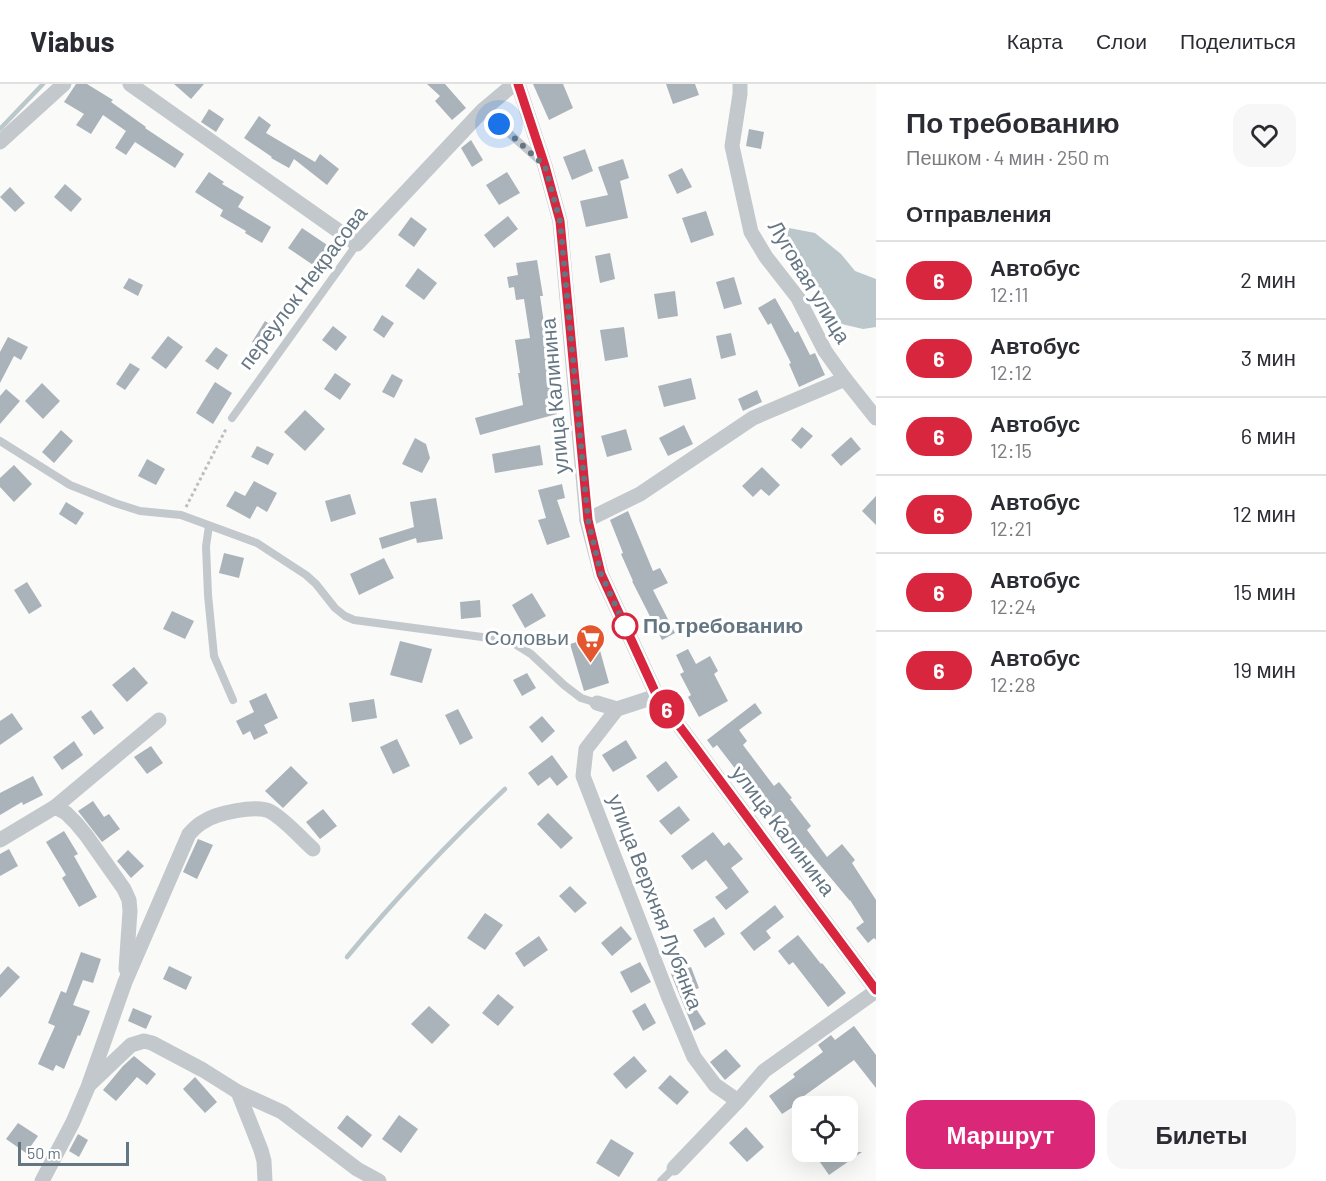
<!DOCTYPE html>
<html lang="ru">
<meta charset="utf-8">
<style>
:root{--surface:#fff;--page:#f7f7f7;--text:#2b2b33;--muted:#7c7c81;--line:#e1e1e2;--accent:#db2777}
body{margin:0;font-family:Barlow,sans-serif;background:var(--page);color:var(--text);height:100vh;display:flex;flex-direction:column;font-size:22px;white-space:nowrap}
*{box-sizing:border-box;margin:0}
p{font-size:20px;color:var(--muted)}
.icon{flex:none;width:33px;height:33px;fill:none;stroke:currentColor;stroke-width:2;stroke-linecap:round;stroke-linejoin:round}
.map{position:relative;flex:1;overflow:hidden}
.panel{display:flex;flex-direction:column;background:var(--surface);width:450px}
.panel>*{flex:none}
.badge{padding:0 12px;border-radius:20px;font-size:21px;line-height:39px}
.buttons{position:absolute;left:792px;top:1012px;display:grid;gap:12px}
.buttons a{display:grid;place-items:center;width:66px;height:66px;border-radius:12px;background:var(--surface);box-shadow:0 6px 24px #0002;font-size:30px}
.scale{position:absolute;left:18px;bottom:15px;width:111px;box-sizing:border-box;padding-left:6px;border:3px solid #657683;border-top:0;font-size:16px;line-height:21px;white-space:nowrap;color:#657683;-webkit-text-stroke:4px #fff;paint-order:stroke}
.you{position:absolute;width:30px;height:30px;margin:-15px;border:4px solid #fff;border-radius:50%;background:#1a73e8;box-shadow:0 0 0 9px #1a73e833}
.map>.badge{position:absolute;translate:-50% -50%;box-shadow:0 0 0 3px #fff}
h2{padding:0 30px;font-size:22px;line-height:54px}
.round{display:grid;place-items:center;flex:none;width:63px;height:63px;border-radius:18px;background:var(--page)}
.summary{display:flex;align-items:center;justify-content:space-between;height:102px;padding:0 30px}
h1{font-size:28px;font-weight:700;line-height:45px}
.action{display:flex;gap:12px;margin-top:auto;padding:12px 30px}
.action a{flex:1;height:69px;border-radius:18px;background:var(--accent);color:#fff;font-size:24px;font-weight:700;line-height:69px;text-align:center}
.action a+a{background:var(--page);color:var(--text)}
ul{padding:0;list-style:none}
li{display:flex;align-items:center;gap:18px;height:78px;padding:0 30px;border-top:2px solid var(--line)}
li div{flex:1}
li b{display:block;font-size:22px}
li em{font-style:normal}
li .badge{min-width:66px;font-weight:700;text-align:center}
header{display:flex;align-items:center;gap:36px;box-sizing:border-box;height:84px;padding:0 30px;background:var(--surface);border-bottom:2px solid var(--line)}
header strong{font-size:28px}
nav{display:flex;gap:33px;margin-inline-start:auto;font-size:21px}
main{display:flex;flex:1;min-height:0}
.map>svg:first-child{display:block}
</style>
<header>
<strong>Viabus</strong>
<nav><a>Карта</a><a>Слои</a><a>Поделиться</a></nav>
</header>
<main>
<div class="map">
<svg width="876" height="1097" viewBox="0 0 876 1097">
<rect width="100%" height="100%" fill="#fafaf8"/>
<polygon fill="#bbc7cb" points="789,144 815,149 841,170 855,187 876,195 876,243 863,245 837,239 836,227 821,207 800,193 784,167"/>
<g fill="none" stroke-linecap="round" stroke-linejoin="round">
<g stroke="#bbc7cb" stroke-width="4.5">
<polyline points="0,45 43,0"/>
<path d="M 347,873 C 396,814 449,758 505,705"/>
</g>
</g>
<g fill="#aab3b9">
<polygon points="76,0 87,0 113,16 111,18 146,43 145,44 184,70 175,84 135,58 126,71 115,64 126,47 103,31 91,50 76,41 84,30 64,18"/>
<polygon points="174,0 204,0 191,15"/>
<polygon points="427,0 445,0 466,24 452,36 435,17 440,12"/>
<polygon points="533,0 563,0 573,24 549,36"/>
<polygon points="666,0 695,0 699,11 673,20"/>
<polygon points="209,25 224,35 216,48 201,38"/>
<polygon points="259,32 271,41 266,49 315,78 320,70 339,85 327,101 294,75 289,84 271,74 272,73 244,54"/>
<polygon points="749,45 764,48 761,65 746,62"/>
<polygon points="471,56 483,76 472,83 461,64"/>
<polygon points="585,65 593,87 572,96 563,73"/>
<polygon points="623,75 629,94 620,97 628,134 586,143 580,117 608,111 598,83"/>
<polygon points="682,84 692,103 677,110 668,91"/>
<polygon points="209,88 224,98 222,100 244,113 238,123 271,143 262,159 245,149 246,147 220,132 223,126 195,108"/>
<polygon points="507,88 520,109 499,121 486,101"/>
<polygon points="65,100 82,115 71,128 54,113"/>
<polygon points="10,103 25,119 15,128 0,113"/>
<polygon points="706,127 714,151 691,159 682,134"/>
<polygon points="508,132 518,145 494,164 484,151"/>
<polygon points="411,133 427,145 414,163 398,151"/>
<polygon points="302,144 336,167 322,187 288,164"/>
<polygon points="610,169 615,195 600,199 595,172"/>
<polygon points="537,176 543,212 540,212 554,307 550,307 557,330 480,351 475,334 523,321 518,289 520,289 515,256 530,254 524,215 516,216 514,203 509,204 507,193 518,191 516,179"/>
<polygon points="418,184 437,199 424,216 405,202"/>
<polygon points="734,193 742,220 724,225 716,198"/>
<polygon points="129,194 143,201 138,212 123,204"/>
<polygon points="675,207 678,232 658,235 654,210"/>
<polygon points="775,214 795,249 798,247 810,271 815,269 825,291 799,303 789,280 791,279 771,239 768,241 758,224"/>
<polygon points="382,231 394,239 384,254 373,246"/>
<polygon points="265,237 278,246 265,267 252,258"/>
<polygon points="333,242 347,253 336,267 322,256"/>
<polygon points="624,243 628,273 605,277 600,246"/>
<polygon points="731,249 736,271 721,275 716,252"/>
<polygon points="168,252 183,263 166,285 151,274"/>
<polygon points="8,253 28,263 21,276 14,272 0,299 0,268"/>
<polygon points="216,263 228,271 218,286 205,277"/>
<polygon points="130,279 140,285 125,306 116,300"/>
<polygon points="335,289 351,300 340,316 324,305"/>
<polygon points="392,290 403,296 394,314 382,308"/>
<polygon points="691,294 696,315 664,323 658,302"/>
<polygon points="215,298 232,309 213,340 196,329"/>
<polygon points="42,299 60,317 43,335 25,317"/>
<polygon points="6,305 20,317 0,340 0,312"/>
<polygon points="757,306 762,318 743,327 738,315"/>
<polygon points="305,326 325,345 305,367 284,348"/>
<polygon points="684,341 693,360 668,372 659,354"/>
<polygon points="802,343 813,352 801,365 791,356"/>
<polygon points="626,345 632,366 607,373 601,352"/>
<polygon points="61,346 73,357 54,379 42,368"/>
<polygon points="851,353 861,365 841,382 831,371"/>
<polygon points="415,354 426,360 430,374 422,389 402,380"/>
<polygon points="540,361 543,381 495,389 492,370"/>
<polygon points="257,362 274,370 268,381 251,373"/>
<polygon points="147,375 165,385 156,401 138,392"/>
<polygon points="14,381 32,400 14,418 0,403 0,394"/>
<polygon points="762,383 780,401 769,412 761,405 753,413 742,402"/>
<polygon points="254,397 277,409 267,428 257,422 250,435 226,422 235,407 245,412"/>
<polygon points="562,400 565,414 557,416 570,453 547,461 538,436 546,434 538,406"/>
<polygon points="350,410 356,430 331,438 325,417"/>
<polygon points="876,412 876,441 862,427"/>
<polygon points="436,414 443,455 417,459 416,454 382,465 379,454 414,443 410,418"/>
<polygon points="66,418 84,429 76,441 59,430"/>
<polygon points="628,427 653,487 660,484 668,499 653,506 675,549 662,556 632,497 633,497 621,470 623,469 610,436"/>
<polygon points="224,469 244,474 239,494 219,489"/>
<polygon points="384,474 394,494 359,511 350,490"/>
<polygon points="27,498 42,522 29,530 14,506"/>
<polygon points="532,509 546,532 525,544 512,521"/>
<polygon points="480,516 481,533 461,535 460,518"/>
<polygon points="172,527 194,537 185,555 163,545"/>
<polygon points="596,552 609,599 584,607 570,560"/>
<polygon points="400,557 432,565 422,599 390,591"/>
<polygon points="688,565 696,580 710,572 718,587 714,590 728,617 699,633 688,613 691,611 680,590 684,588 676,571"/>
<polygon points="134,583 148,599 127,618 112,601"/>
<polygon points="527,589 536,604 522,612 513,596"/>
<polygon points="266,609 278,634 264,641 268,649 254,656 250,647 243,651 236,637 254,628 249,617"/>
<polygon points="374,615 377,634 352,638 349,619"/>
<polygon points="755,619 762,629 739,646 747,657 743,661 774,702 779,698 792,714 790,715 811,742 807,746 827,773 842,760 855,776 852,779 876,816 876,856 874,854 868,859 856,844 864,838 850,816 850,817 805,763 799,768 717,661 713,664 707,656"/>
<polygon points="458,625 473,654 460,661 445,631"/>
<polygon points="91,626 104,644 94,651 81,633"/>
<polygon points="12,629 23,645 0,661 0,637"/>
<polygon points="542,632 555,647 542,659 529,643"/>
<polygon points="397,655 410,682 393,690 380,663"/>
<polygon points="626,656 637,674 613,688 602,671"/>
<polygon points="74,657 83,671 62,686 53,673"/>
<polygon points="151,662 163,679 147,690 134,673"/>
<polygon points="552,671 568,693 557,702 550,693 538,702 528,689"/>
<polygon points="666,677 678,693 658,708 646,692"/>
<polygon points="291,682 308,699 283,724 265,707"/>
<polygon points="33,692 43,711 23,721 22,718 0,731 0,709"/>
<polygon points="93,717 104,733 109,730 120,745 102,758 78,727"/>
<polygon points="679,722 690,736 671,751 659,737"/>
<polygon points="323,725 337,742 320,755 306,738"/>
<polygon points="548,729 573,754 561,765 537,740"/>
<polygon points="64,747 78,770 74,772 97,813 79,823 62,794 66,791 46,758"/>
<polygon points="713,748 724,762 729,758 743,775 731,784 749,808 726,826 715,813 728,804 706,776 692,786 681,772"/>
<polygon points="198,755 213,761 197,795 183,788"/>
<polygon points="9,765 18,782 0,792 0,770"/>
<polygon points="128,766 144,782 131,794 117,777"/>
<polygon points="570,802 587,819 575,829 559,812"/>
<polygon points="775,821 784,833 766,847 771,854 754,867 740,849"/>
<polygon points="485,829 503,841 485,866 467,854"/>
<polygon points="714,833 725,850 705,864 693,846"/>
<polygon points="621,842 632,855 612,872 601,859"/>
<polygon points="798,851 821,880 822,879 846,909 828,923 793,878 789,881 778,867"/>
<polygon points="539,852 548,866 524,883 515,869"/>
<polygon points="81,868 101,875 93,899 83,896 73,921 90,927 80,952 78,951 64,985 56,981 53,987 38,980 55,942 48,939 61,907 66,909"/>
<polygon points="640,878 651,898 631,909 620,888"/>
<polygon points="8,882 20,893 0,914 0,891"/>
<polygon points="169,882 192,893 186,906 163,895"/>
<polygon points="691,883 699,904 686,909 706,940 694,947 671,890"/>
<polygon points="498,910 514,923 498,942 482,929"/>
<polygon points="645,919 656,939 643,947 632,927"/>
<polygon points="429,922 450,941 432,960 411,940"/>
<polygon points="133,924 152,932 146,945 128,937"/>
<polygon points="854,942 876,971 876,1004 854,976 797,1017 799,1019 782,1030 769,1012 795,993 793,990 823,968 818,961 831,951 835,956"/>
<polygon points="726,965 741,982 725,996 710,978"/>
<polygon points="134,972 156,990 147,1001 137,993 116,1017 103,1006 123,982"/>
<polygon points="634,972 647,987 626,1005 613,990"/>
<polygon points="670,991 689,1008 677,1021 658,1004"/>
<polygon points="195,993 217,1018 205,1029 183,1005"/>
<polygon points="347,1031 372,1051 362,1064 337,1044"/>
<polygon points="399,1031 418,1045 401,1069 382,1055"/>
<polygon points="18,1039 38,1052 26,1069 6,1055"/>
<polygon points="746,1043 764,1063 747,1078 729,1059"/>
<polygon points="78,1050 88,1056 79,1073 69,1067"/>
<polygon points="611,1055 634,1069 619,1093 596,1079"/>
<polygon points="813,1068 862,1068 829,1091"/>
</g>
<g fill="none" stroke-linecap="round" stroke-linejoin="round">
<polyline stroke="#bbbfc2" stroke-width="3" stroke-dasharray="3 3" stroke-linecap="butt" points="186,423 227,343"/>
<g stroke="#c3c8cc" stroke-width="8">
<polyline points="483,26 540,77"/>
<polyline points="232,334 357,160"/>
<polyline points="0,357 70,401 115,419 140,427 181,431 257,459 306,491 316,500 335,524 345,532 354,536 497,555 515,560 531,570 564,601 581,614 597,619"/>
<polyline points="209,442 206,462 208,511 214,572 233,616"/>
<polyline points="661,1097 674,1084"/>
</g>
<g stroke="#c3c8cc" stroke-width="15">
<polyline points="130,0 357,160 483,26 514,0"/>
<polyline points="518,0 545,82 560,137 587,436 601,490 657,612 876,906"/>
<polyline points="740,0 740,10 732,62 751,148 766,173 798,214 825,267 845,295 876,334"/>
<polyline points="0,58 64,0"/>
<polyline points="587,436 640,410 753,334 845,295"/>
<polyline points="597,619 617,625 657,612"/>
<polyline points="617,625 586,665 583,692 669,914 694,973 715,1001 738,1017"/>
<polyline points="55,723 66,729 76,739 86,751 124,805 129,816 130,827 126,885"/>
<polyline points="0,756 55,723 159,636"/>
<polyline points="90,1000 131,961 144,957 152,959 203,986 238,1008 282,1028 357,1085 379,1097"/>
<polyline points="238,1008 261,1066 264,1077 265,1097"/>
<polyline points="674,1084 738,1017 764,987 876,907"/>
<path d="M 42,1097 L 73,1038 L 88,1003 L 125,898 L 189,750 C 194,745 197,741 203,738 C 216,729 257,720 271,728 C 285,736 300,753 313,765"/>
</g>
</g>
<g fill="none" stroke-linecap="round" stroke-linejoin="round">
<defs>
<polyline id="line" points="518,0 545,82 560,137 588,436 601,490 657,612 876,906"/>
</defs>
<use href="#line" stroke="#fff" stroke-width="14"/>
<use href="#line" stroke="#d7263d" stroke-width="9"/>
<polyline stroke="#657683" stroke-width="6" stroke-dasharray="0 10.8" points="499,40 545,82 560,137 588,436 601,490 629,551 625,542"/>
</g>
<defs>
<symbol id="supermarket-pin" viewBox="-11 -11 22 30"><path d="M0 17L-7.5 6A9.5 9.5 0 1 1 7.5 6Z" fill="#e4572e" stroke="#fff"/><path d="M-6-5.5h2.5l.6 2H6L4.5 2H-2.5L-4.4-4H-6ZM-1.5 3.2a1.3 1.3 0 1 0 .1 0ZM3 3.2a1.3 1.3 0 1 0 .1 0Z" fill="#fff"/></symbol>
</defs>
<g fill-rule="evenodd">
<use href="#supermarket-pin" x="574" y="538" width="33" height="45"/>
</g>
<circle fill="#fff" stroke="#d7263d" stroke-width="3" cx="625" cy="542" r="12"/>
<g text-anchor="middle" stroke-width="6" stroke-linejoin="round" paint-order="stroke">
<g font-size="21" fill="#657683" stroke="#fff">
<text transform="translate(809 198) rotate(59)" y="7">Луговая улица</text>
<text transform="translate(303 204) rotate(-53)" y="7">переулок Некрасова</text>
<text transform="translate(555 312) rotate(-95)" y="7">улица Калинина</text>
<text transform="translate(783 747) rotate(53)" y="7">улица Калинина</text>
<text transform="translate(655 818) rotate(69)" y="7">улица Верхняя Лубянка</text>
</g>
<g font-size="21" font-weight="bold" fill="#657683" stroke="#fff" text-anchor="start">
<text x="643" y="549">По требованию</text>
</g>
<g font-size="21" fill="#657683" stroke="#fff" text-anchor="end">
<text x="569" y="561">Соловьи</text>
</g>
</g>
</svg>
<div class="buttons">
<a><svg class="icon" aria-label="locate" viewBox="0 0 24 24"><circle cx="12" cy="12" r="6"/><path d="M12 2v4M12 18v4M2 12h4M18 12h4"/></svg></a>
</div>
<div class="scale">50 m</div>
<div class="you" style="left:499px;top:40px"></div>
<b class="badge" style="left:667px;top:625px;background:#d7263d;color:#fff">6</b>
</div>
<section class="panel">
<div class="summary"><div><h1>По требованию</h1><p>Пешком · 4 мин · 250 m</p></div><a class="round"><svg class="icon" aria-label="heart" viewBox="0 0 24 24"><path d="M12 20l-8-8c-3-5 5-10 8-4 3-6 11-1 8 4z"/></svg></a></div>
<h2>Отправления</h2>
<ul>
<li><span class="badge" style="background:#d7263d;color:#fff">6</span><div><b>Автобус</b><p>12:11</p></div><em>2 мин</em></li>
<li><span class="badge" style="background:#d7263d;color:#fff">6</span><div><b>Автобус</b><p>12:12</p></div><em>3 мин</em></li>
<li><span class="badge" style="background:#d7263d;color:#fff">6</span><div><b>Автобус</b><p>12:15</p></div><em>6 мин</em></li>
<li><span class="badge" style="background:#d7263d;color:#fff">6</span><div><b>Автобус</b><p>12:21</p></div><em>12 мин</em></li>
<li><span class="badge" style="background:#d7263d;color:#fff">6</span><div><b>Автобус</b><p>12:24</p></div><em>15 мин</em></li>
<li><span class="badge" style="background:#d7263d;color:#fff">6</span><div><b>Автобус</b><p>12:28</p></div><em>19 мин</em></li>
</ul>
<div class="action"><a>Маршрут</a><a>Билеты</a></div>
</section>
</main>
